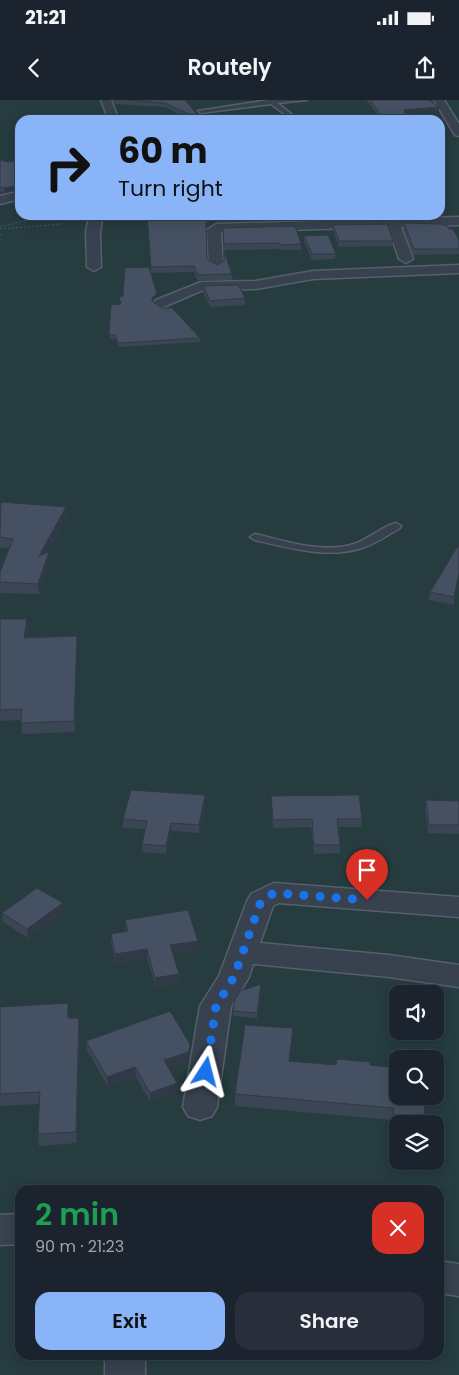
<!DOCTYPE html>
<html lang="en">
<head>
<meta charset="utf-8">
<style>
  :root { --surface:#1b232e; --page:#282f3a; --text:#f1f3f6; --muted:#a0a4aa; --line:#39404a; --accent:#8ab4f8 }
  body { margin:0; font-family:Poppins,sans-serif; background:var(--page); color:var(--text); height:100vh; display:flex; flex-direction:column; font-size:19px; white-space:nowrap }
  * { box-sizing:border-box; margin:0 }
  p { font-size:16px; color:var(--muted) }
  .icon { flex:none; width:28px; height:28px; fill:none; stroke:currentColor; stroke-width:2; stroke-linecap:round; stroke-linejoin:round }
  .map { position:relative; flex:1; overflow:hidden }
  .sheet { position:absolute; left:15px; top:1085px; width:429px; height:175px; display:flex; flex-direction:column; background:var(--surface); border-radius:15px; box-shadow:0 2px 12px #0003,0 0 0 1px var(--line) }
  .sheet>* { flex:none }
  .hud { position:absolute; left:15px; top:15px; width:430px; height:105px; border-radius:15px; box-shadow:0 2px 12px #0003,0 0 0 1px var(--line); background:#8ab4f8; color:#111; overflow:hidden }
  .buttons { position:absolute; left:389px; top:885px; display:grid; gap:10px }
  .buttons a { display:grid; place-items:center; width:55px; height:55px; border-radius:10px; background:var(--surface); box-shadow:0 2px 12px #0003,0 0 0 1px var(--line); font-size:25px }
  .pin { position:absolute; display:grid; place-items:center; width:42px; height:42px; color:#fff; margin:-51px -21px; border-radius:50% 50% 50% 0; rotate:-45deg; box-shadow:0 0 5px #0007 }
  .pin .icon { rotate:45deg }
  .me { position:absolute; width:55px; margin:-28px; rotate:9deg; stroke-linejoin:round; filter:drop-shadow(0 0 4px #0008) }
  .turn { display:flex; align-items:center; gap:18px; height:105px; padding:0 20px; font-size:22px }
  .turn .icon { width:65px; height:65px; stroke-width:2.5 }
  .turn b { display:block; font-size:35px; line-height:42px }
  .round { display:grid; place-items:center; flex:none; width:52px; height:52px; border-radius:15px; background:var(--page) }
  .summary { display:flex; align-items:center; justify-content:space-between; height:85px; padding:0 20px }
  h1 { font-size:30px; font-weight:600; line-height:38px; color:#1e9e55 }
  .primary-button { display:flex; gap:10px; margin-top:auto; padding:10px 20px }
  .primary-button a { flex:1; height:58px; border-radius:15px; background:var(--accent); color:#111; font-size:20px; font-weight:600; line-height:58px; text-align:center }
  .primary-button a+a { background:var(--page); color:var(--text) }
  .status { display:flex; justify-content:space-between; align-items:center; height:35px; padding:0 25px; background:var(--surface); direction:ltr }
  .status svg { height:14px; fill:currentColor }
  header { display:flex; justify-content:space-between; align-items:center; height:65px; padding:0 20px; background:var(--surface); font-size:22px; font-weight:600 }
  .map>svg:first-child { display:block }
  .green { fill:#263c3f; fill-rule:evenodd }
  .lines { fill:none; stroke-linecap:round; stroke-linejoin:round }
  .lane-casing { stroke:#565f6c; stroke-width:3 }
  .street-casing { stroke:#565f6c; stroke-width:3 }
  .path { stroke:#44595c; stroke-width:1; stroke-dasharray:2 2; stroke-linecap:butt }
  .lane { fill:#38414e; fill-rule:evenodd }
  .street { fill:#38414e; fill-rule:evenodd }
  .wall { fill:#3b4654 }
  .shaded-wall { fill:#303945 }
  .building { fill:#455162; stroke:#303945 }
  .route { stroke:#1a73e8; stroke-width:9; stroke-dasharray:0 16.2 }
</style>
</head>
<body>
<div class="status"><b>21:21</b><svg viewBox="0 0 49 12"><path d="M0 12V9h3v3zM5 12V6h3v6zM10 12V3h3v9zM15 12V0h3v12zM26 1h20v11H26zM47 4h2v5h-2z"/></svg></div>
<header><svg class="icon" aria-label="back" viewBox="0 0 24 24"><path d="M15 5l-7 7 7 7"/></svg>Routely<svg class="icon" aria-label="share" viewBox="0 0 24 24"><path d="M12 15V3M7 8l5-5 5 5M5 13v7h14v-7"/></svg></header>
<div class="map">
<svg width="459" height="1275" viewBox="0 0 459 1275">
  <rect width="100%" height="100%" fill="#242f3e"/>
  <path class="green" d="M 0,0 L 459,0 L 459,1275 L 0,1275 ZM 20,20 L 440,20 L 440,115 L 20,115 ZM 398,894 L 435,894 L 435,931 L 398,931 ZM 398,959 L 435,959 L 435,996 L 398,996 ZM 398,1024 L 435,1024 L 435,1061 L 398,1061 ZM 20,1090 L 439,1090 L 439,1255 L 20,1255 Z"/>
  <g class="lines">
    <g class="lane-casing">
      <path id="lane" d="M 307,0 L 277,3 L 299,20 L 293,20 L 271,4 L 201,13 L 198,11 L 269,0 Z
        M 396,423 L 401,426 L 400,428 C 388,435 375,444 362,448 C 327,459 289,448 255,440 L 250,437 L 255,434 C 285,441 323,454 354,444 C 369,439 381,427 396,423 Z"/>
    </g>
    <g class="street-casing">
      <path id="street" d="M 101,0 L 111,0 L 116,13 L 115,20 L 105,20 L 106,13 Z
        M 434,0 L 444,0 L 459,24 L 459,36 L 455,35 Z
        M 20,91 L 20,99 L 0,104 L 0,96 Z
        M 89,115 L 103,115 L 100,132 L 101,167 L 94,171 L 87,167 L 86,132 Z
        M 459,117 L 459,125 L 401,127 L 413,159 L 406,163 L 399,159 L 388,127 L 221,132 L 223,165 L 216,169 L 209,165 L 207,130 L 216,124 Z
        M 459,165 L 459,173 L 313,179 L 256,189 L 203,190 L 161,208 L 153,203 L 156,200 L 201,182 L 256,181 L 313,171 Z
        M 274,783 L 459,797 L 459,817 L 279,803 L 273,806 L 260,843 L 389,855 L 459,865 L 459,887 L 389,877 L 253,864 L 249,877 L 231,907 L 217,1007 L 212,1016 L 200,1020 L 188,1016 L 183,1007 L 200,906 L 219,876 L 247,801 L 251,794 Z
        M 20,1114 L 20,1144 L 0,1145 L 0,1115 Z
        M 439,1161 L 459,1164 L 459,1196 L 439,1193 Z
        M 105,1255 L 145,1255 L 145,1275 L 105,1275 Z"/>
    </g>
    <path class="path" d="M 0,127 L 48,115
      M 0,129 L 61,124 L 61,120 L 67,115
      M 0,134 L 3,136"/>
    <use href="#lane" class="lane"/>
    <use href="#street" class="street"/>
  </g>
  <path class="wall" d="M 113,0 L 185,0 L 202,20 L 190,20 L 165,7 L 115,4 Z
    M 366,0 L 429,0 L 439,7 L 439,11 L 405,14 L 407,20 L 382,20 Z
    M 0,60 L 8,62 L 20,61 L 20,90 L 4,93 L 0,91 Z
    M 147,115 L 291,115 L 291,120 L 216,122 L 206,128 L 207,159 L 232,174 L 232,180 L 198,181 L 194,172 L 151,173 L 157,197 L 152,201 L 200,238 L 200,242 L 119,247 L 116,239 L 110,239 L 109,235 L 120,204 L 119,197 L 123,196 L 151,173 Z
    M 327,115 L 410,115 L 410,117 L 329,119 Z
    M 404,123 L 449,129 L 459,140 L 459,154 L 413,155 L 404,129 Z
    M 333,125 L 393,141 L 393,146 L 339,147 L 333,131 Z
    M 223,128 L 301,144 L 301,150 L 280,150 L 280,149 L 224,150 Z
    M 304,136 L 336,154 L 335,159 L 312,160 L 304,141 Z
    M 203,186 L 245,198 L 245,205 L 210,207 L 203,192 Z
    M 0,403 L 66,407 L 67,417 L 48,452 L 50,462 L 39,494 L 0,493 L 0,472 L 9,448 L 0,448 Z
    M 459,477 L 454,505 L 429,500 L 430,492 Z
    M 0,519 L 28,530 L 26,537 L 77,536 L 77,547 L 75,632 L 22,634 L 21,620 L 0,621 Z
    M 271,696 L 362,719 L 361,727 L 338,727 L 340,745 L 340,753 L 314,754 L 311,727 L 273,728 Z
    M 426,700 L 459,701 L 459,734 L 428,733 L 425,708 Z
    M 205,704 L 199,733 L 172,731 L 166,754 L 142,752 L 142,744 L 145,729 L 123,728 L 123,719 Z
    M 2,813 L 63,813 L 28,838 L 3,822 Z
    M 125,820 L 198,841 L 199,850 L 173,854 L 179,874 L 179,884 L 156,888 L 147,858 L 116,864 L 111,843 L 111,834 L 126,831 Z
    M 261,888 L 257,918 L 233,916 L 233,911 Z
    M 0,907 L 69,915 L 69,918 L 80,929 L 77,1043 L 39,1046 L 38,1034 L 39,1004 L 0,1006 Z
    M 293,928 L 290,961 L 336,965 L 370,965 L 424,1018 L 423,1024 L 398,1024 L 398,1029 L 392,1028 L 393,1020 L 235,1006 L 235,994 Z
    M 86,941 L 190,953 L 189,961 L 168,968 L 177,992 L 150,1002 L 136,977 L 108,987 L 87,950 Z"/>
  <path class="shaded-wall" d="M 439,7 L 439,11 L 404,14 L 404,10 Z
    M 20,85 L 20,90 L 4,93 L 4,88 Z
    M 216,117 L 216,122 L 206,128 L 206,123 Z
    M 157,194 L 157,197 L 152,202 L 152,198 Z
    M 66,407 L 67,417 L 40,467 L 39,456 Z
    M 49,452 L 50,462 L 39,494 L 38,484 Z
    M 459,473 L 459,477 L 454,505 L 454,497 Z
    M 27,519 L 28,530 L 25,548 L 24,538 Z
    M 77,536 L 77,547 L 75,632 L 74,621 Z
    M 205,695 L 205,704 L 199,733 L 199,725 Z
    M 171,723 L 172,731 L 166,754 L 166,746 Z
    M 63,803 L 63,813 L 28,838 L 27,829 Z
    M 198,841 L 199,850 L 170,855 L 170,845 Z
    M 147,849 L 147,858 L 116,864 L 115,854 Z
    M 179,874 L 179,884 L 156,888 L 155,878 Z
    M 68,903 L 69,915 L 69,930 L 68,918 Z
    M 79,918 L 80,929 L 77,1043 L 76,1032 Z
    M 293,928 L 292,941 L 289,974 L 289,961 Z
    M 190,944 L 190,953 L 189,961 L 164,970 L 164,960 Z
    M 135,967 L 136,977 L 108,987 L 107,977 Z
    M 177,983 L 177,992 L 150,1002 L 150,993 Z"/>
  <path class="building" d="M 126,0 L 185,0 L 202,20 L 165,3 Z
    M 370,0 L 429,0 L 439,7 L 404,10 L 407,20 L 385,20 Z
    M 0,60 L 8,62 L 20,61 L 20,85 L 4,88 L 0,87 Z
    M 147,115 L 274,115 L 216,117 L 206,123 L 207,159 L 217,165 L 224,161 L 224,151 L 232,174 L 198,175 L 194,166 L 151,167 Z
    M 404,123 L 441,124 L 447,126 L 449,129 L 453,129 L 459,140 L 459,149 L 414,149 Z
    M 387,124 L 393,141 L 339,141 L 333,125 Z
    M 295,126 L 301,144 L 280,145 L 280,143 L 224,144 L 223,128 Z
    M 328,135 L 336,154 L 312,154 L 304,136 Z
    M 149,167 L 157,194 L 152,198 L 152,201 L 162,208 L 172,208 L 200,238 L 118,243 L 115,235 L 109,235 L 111,205 L 121,204 L 119,197 L 123,196 L 125,168 Z
    M 238,185 L 245,198 L 210,201 L 203,186 Z
    M 1,402 L 66,407 L 39,456 L 49,452 L 38,484 L 0,482 L 0,472 L 13,439 L 0,437 Z
    M 459,444 L 459,473 L 454,497 L 430,492 Z
    M 0,519 L 27,519 L 24,538 L 77,536 L 74,621 L 21,623 L 22,609 L 0,610 Z
    M 131,690 L 205,695 L 199,725 L 171,723 L 166,746 L 142,744 L 147,721 L 123,719 Z
    M 359,695 L 362,719 L 337,719 L 340,745 L 314,745 L 312,719 L 273,720 L 271,696 Z
    M 426,700 L 459,701 L 459,725 L 429,725 Z
    M 37,788 L 63,803 L 27,829 L 2,813 Z
    M 188,810 L 198,841 L 170,845 L 179,874 L 155,878 L 147,849 L 115,854 L 111,834 L 128,831 L 125,820 Z
    M 261,884 L 257,913 L 233,911 L 235,900 L 240,891 Z
    M 68,903 L 68,918 L 79,918 L 76,1032 L 38,1034 L 40,992 L 0,994 L 0,907 Z
    M 170,911 L 190,944 L 189,952 L 164,960 L 177,983 L 150,993 L 135,967 L 107,977 L 86,941 Z
    M 245,925 L 293,928 L 289,961 L 336,965 L 337,959 L 370,962 L 370,965 L 398,968 L 398,996 L 425,996 L 424,1018 L 393,1015 L 394,1008 L 235,994 Z"/>
  <g class="lines">
    <path class="route" d="M 206,972 L 216,906 L 234,877 L 261,801 L 274,793 L 367,800"/>
  </g>
</svg>
<div class="buttons">
<a><svg class="icon" aria-label="sound" viewBox="0 0 24 24"><path d="M4 9h4l5-4v14l-5-4H4zM17 9q2 3 0 6"/></svg></a>
<a><svg class="icon" aria-label="search" viewBox="0 0 24 24"><circle cx="10" cy="10" r="6"/><path d="M15 15l6 6"/></svg></a>
<a><svg class="icon" aria-label="layers" viewBox="0 0 24 24"><path d="M12 4l9 5-9 5-9-5zM3 14l9 5 9-5"/></svg></a>
</div>
<div class="pin" style="left:367px;top:800px;background:#d93025"><svg class="icon" aria-label="arrive" viewBox="0 0 24 24"><path d="M6 21V4h12l-3 4 3 4H6"/></svg></div>
<svg class="me" style="left:206px;top:972px" viewBox="-20 -20 40 40"><path d="M0-17L14 15 0 8-14 15z" fill="#1a73e8" stroke="#fff" stroke-width="4"/></svg>
<div class="hud">
<div class="turn"><svg class="icon" aria-label="right" viewBox="0 0 24 24"><path d="M7 20v-9h11M14 6l5 5-5 5"/></svg><div><b>60 m</b>Turn right</div></div>
</div>
<section class="sheet">
<div class="summary"><div><h1>2 min</h1><p>90 m · 21:23</p></div><a class="round" style="background:#d93025;color:#fff"><svg class="icon" aria-label="close" viewBox="0 0 24 24"><path d="M6 6l12 12M18 6L6 18"/></svg></a></div>
<div class="primary-button"><a>Exit</a><a>Share</a></div>
</section>
</div>
</body>
</html>
